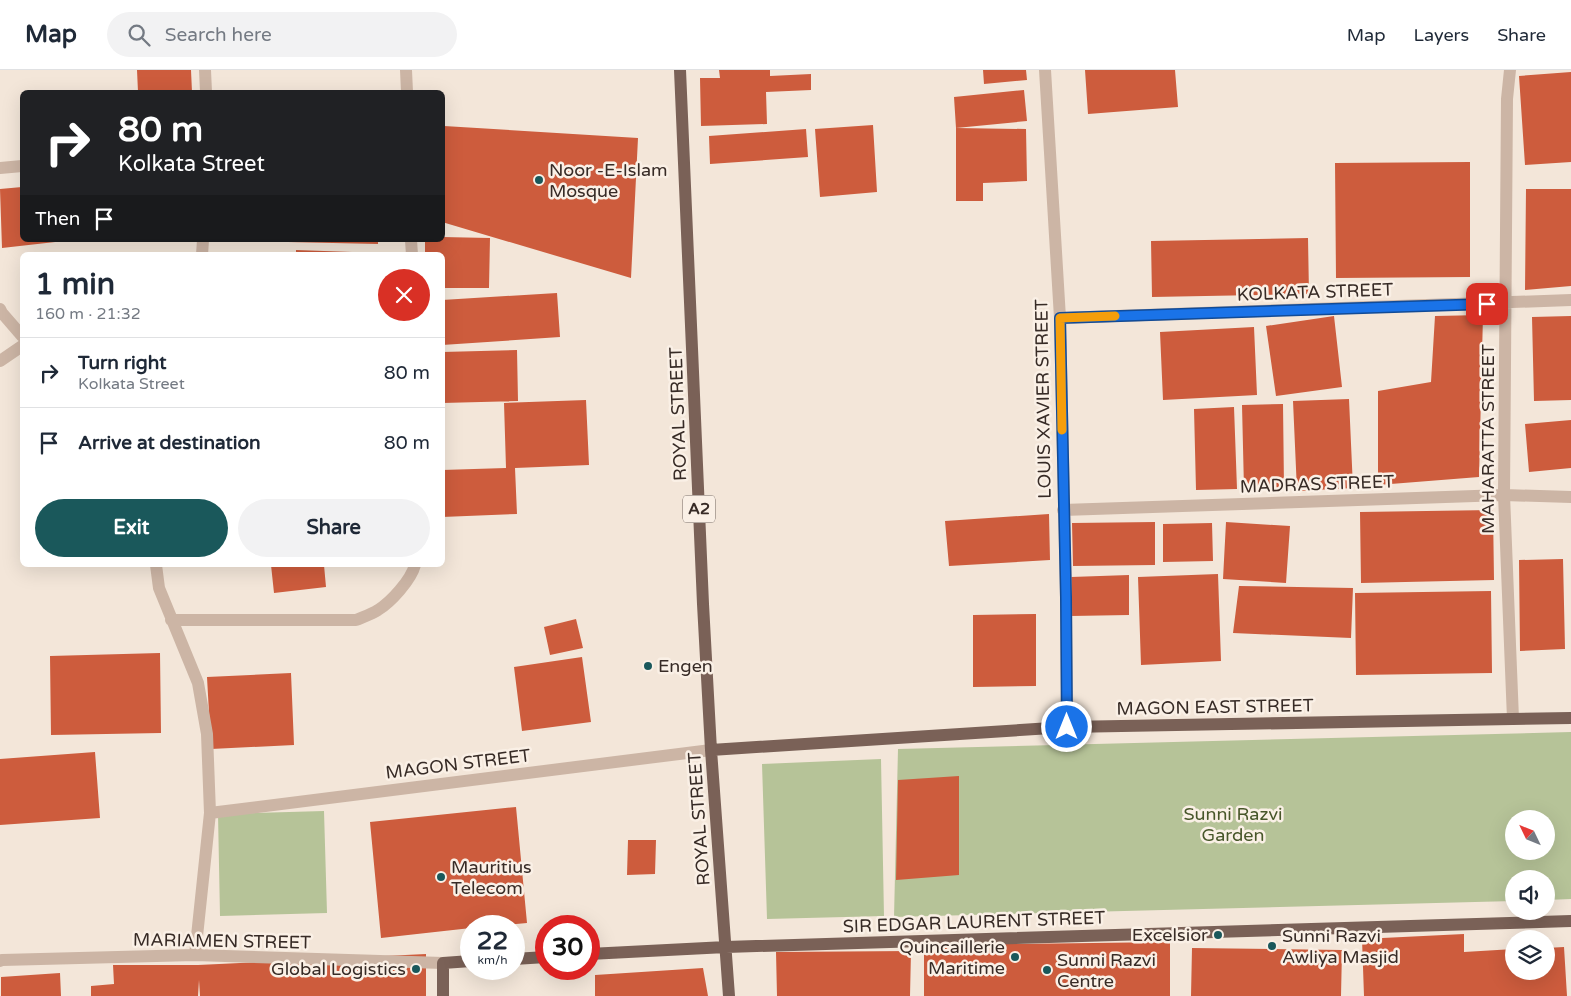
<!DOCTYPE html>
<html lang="en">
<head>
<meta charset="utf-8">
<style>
  :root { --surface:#fff; --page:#f2f2f3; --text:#1f2937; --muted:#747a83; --line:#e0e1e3; --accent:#1a585b }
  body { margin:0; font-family:"Varela Round",sans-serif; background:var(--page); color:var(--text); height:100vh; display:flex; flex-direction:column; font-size:19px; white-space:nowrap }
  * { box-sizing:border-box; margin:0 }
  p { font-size:16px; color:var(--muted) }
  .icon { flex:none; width:28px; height:28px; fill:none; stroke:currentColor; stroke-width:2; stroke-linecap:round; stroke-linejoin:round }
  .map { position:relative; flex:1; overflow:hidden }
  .details { position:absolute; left:20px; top:182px; width:425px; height:315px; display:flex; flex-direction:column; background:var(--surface); border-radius:8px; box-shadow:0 5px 20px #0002 }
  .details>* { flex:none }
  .banner { position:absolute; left:20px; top:20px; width:425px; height:152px; border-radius:8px; box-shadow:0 5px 20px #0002; background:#202124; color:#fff; overflow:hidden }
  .needle { width:32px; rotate:313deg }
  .controls { position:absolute; left:1505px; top:740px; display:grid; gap:10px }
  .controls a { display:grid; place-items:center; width:50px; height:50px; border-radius:50%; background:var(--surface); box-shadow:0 5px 20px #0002; font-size:25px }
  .speed { position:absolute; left:460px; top:845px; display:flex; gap:10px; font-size:25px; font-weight:700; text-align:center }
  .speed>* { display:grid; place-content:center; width:65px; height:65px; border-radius:50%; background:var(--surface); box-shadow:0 5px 20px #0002; line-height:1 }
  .speed small { font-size:12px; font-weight:400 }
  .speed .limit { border:8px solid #d22; background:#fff; color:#111 }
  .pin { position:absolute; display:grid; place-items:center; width:42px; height:42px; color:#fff; margin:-21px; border-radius:10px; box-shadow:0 2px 8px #0006 }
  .me { position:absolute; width:55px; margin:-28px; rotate:0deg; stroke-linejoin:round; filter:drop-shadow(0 0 4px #0008) }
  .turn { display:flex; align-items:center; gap:18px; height:105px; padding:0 15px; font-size:22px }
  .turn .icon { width:65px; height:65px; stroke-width:2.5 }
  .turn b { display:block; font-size:35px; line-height:42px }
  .then { display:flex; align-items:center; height:48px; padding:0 15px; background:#0003; gap:10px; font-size:19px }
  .round { display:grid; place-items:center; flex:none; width:52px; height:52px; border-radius:26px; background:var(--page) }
  .summary { display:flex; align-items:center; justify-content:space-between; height:85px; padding:0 15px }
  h1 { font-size:30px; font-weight:800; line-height:38px }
  .button { display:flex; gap:10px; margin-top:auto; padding:10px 15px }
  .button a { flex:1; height:58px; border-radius:30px; background:var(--accent); color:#fff; font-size:20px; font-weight:800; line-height:58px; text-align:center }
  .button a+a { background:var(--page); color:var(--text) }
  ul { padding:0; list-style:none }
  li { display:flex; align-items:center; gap:15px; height:70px; padding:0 15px; border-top:1px solid var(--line) }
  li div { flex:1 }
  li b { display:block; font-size:19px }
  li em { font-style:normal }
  header { display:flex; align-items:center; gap:30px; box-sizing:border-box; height:70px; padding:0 25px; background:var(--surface); border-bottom:1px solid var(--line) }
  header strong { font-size:24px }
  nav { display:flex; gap:28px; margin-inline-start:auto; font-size:18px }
  .search { width:350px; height:45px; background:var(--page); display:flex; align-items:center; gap:12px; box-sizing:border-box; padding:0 18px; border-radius:28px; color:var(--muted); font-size:19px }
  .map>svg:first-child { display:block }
  .green { fill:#b6c398; fill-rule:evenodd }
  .building { fill:#cd5c3d }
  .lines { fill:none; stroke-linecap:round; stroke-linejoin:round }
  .minor { stroke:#ccb5a5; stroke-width:12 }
  .major { stroke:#7a6157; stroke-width:12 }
  .route-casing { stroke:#114b97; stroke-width:12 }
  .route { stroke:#1a73e8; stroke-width:9 }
  .slow { stroke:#f59e0b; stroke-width:9 }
  .poi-dot { fill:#1a585b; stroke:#faf0e6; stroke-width:2 }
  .labels { text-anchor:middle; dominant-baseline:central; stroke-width:5; stroke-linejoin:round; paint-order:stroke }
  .shield { fill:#faf0e6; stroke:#726660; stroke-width:1 }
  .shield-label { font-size:16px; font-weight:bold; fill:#372b26 }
  .poi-label { font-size:18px; fill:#372b26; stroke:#faf0e6; text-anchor:start }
  .street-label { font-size:18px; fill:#372b26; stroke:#faf0e6 }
  .park-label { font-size:18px; fill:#475629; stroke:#faf0e6 }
</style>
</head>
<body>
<header>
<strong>Map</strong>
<div class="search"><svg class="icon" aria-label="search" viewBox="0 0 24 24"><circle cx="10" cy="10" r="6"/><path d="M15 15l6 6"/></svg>Search here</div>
<nav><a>Map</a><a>Layers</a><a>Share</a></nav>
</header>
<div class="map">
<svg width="1571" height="926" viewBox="0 0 1571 926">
  <rect width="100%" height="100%" fill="#f3e6d9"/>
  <path class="green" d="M 1571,662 L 1571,829 L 1546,830 L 1546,809 L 1514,809 L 1514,831 L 894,847 L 898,679 ZM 1514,749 L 1546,749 L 1546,781 L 1514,781 Z
    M 881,689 L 884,846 L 767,849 L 762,694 Z
    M 324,741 L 327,843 L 220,846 L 218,744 Z"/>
  <path class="building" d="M 137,0 L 191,0 L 192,22 L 138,22 Z
    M 719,0 L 770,0 L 770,6 L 811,4 L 811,20 L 766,22 L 767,54 L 701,56 L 700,8 L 720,8 Z
    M 983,0 L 1026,0 L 1027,10 L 984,14 Z
    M 1085,0 L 1175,0 L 1178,37 L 1088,44 Z
    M 1571,2 L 1571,92 L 1525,95 L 1519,6 Z
    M 1024,20 L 1027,51 L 956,58 L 954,27 Z
    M 873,55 L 877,122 L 820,127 L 815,59 Z
    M 444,56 L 638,68 L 631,208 L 442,152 L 442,61 Z
    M 956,58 L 1026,59 L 1027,111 L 983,113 L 983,131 L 956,131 Z
    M 806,59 L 808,87 L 710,94 L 709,66 Z
    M 1470,92 L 1470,207 L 1336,208 L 1335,93 Z
    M 22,117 L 22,170 L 64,170 L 64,171 L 2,178 L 0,119 Z
    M 1526,119 L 1571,119 L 1571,216 L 1525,220 Z
    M 442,167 L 490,168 L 489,218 L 442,218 L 442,185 L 425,185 L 425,170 L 442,170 Z
    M 1308,168 L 1309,224 L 1152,227 L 1151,171 Z
    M 288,170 L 378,170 L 378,174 L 288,172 Z
    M 296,180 L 380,183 L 380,185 L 296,185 Z
    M 257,182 L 257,185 L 226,185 L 226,184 Z
    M 557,223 L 560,267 L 442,275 L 442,230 Z
    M 1483,245 L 1479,407 L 1378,415 L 1378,321 L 1431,312 L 1435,246 Z
    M 1334,246 L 1342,317 L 1276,326 L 1266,256 Z
    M 1571,246 L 1571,330 L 1534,331 L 1532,247 Z
    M 1254,257 L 1257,325 L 1163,330 L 1160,262 Z
    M 517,280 L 518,331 L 442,333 L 442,282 Z
    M 1349,329 L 1353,418 L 1297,421 L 1293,331 Z
    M 586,330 L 589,395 L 515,398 L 517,444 L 442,447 L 442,400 L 506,398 L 504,333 Z
    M 1283,334 L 1284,418 L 1244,419 L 1242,335 Z
    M 1234,337 L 1237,419 L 1196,420 L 1194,339 Z
    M 1571,350 L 1571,398 L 1529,402 L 1525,354 Z
    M 1493,440 L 1494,510 L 1361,513 L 1360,442 Z
    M 1049,444 L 1050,490 L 949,496 L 945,451 Z
    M 1155,452 L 1155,495 L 1073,496 L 1072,453 Z
    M 1226,452 L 1290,456 L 1286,513 L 1223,509 Z
    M 1212,453 L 1213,491 L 1163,492 L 1163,454 Z
    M 1563,489 L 1565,579 L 1520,581 L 1519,490 Z
    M 271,495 L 324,495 L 326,517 L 274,523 Z
    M 1218,504 L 1221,591 L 1141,595 L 1138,507 Z
    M 1129,505 L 1129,545 L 1071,546 L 1071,507 Z
    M 1239,516 L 1353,518 L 1351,568 L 1233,563 Z
    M 1491,521 L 1492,603 L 1356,605 L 1355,523 Z
    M 1036,544 L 1036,616 L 973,617 L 973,545 Z
    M 576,549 L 583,578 L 550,585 L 544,557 Z
    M 160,583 L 161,663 L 51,665 L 50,586 Z
    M 582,587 L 591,652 L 522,661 L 514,597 Z
    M 291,603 L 294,675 L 211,679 L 207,607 Z
    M 95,682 L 100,748 L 0,755 L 0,689 Z
    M 959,706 L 959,805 L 896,810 L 898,710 Z
    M 516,737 L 527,853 L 493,856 L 471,856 L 471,858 L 381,868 L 370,752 Z
    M 628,770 L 656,770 L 655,804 L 627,805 Z
    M 1464,864 L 1464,882 L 1514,879 L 1514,901 L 1546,901 L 1546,878 L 1564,877 L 1567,926 L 1364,926 L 1362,869 Z
    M 1170,872 L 1170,926 L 924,926 L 924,875 Z
    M 1192,878 L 1342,880 L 1341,926 L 1191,926 Z
    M 911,881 L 910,926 L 777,926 L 776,882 Z
    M 426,884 L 426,926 L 200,926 L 199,910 L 198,926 L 91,926 L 91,916 L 114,914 L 113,895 L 198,895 Z
    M 703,898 L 708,926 L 595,926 L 595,905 Z
    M 60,903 L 61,926 L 1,926 L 1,907 Z"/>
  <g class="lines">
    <path class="minor" d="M 205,0 L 206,22
      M 406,0 L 407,22
      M 1045,0 L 1060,248 L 1066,527 L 1067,657
      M 1510,0 L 1507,29 L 1504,425 L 1513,649
      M 0,98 L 22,96
      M 411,170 L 412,185
      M 202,185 L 203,170
      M 0,239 L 2,243 L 22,266
      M 1060,248 L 1571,230
      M 0,291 L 22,276
      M 1063,440 L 1504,425 L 1571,427
      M 156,495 L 159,518 L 198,613 L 207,664 L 210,743 L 195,885
      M 171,550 L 356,550 C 363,547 372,544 378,540 C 391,532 411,510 415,495
      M 210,743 L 711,680
      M 0,891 L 2,890 L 195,885 L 443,893"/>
    <path class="major" d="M 680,0 L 703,534 L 711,680 L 729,926
      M 711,680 L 1067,657 L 1571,648
      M 589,884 L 726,877 L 1571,851
      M 514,889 L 546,887
      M 443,926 L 443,893 L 471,891"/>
  </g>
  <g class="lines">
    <g class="route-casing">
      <path id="route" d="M 1067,657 L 1066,527 L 1060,248 L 1487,234"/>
    </g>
    <use href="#route" class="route"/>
    <path class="slow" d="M 1062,360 L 1060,248 L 1115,246"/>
  </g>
  <g class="poi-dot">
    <circle cx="539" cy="110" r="5"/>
    <circle cx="648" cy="596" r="5"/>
    <circle cx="441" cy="807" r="5"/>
    <circle cx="1218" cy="865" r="5"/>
    <circle cx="1272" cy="876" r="5"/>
    <circle cx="1015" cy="887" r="5"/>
    <circle cx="416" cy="899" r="5"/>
    <circle cx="1047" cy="900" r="5"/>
  </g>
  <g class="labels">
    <rect class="shield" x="683" y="425.5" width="32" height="27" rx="4"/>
    <g class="shield-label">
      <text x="699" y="439">A2</text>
    </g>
    <g class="poi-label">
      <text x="549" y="100">Noor -E-Islam<tspan x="549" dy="21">Mosque</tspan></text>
      <text x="658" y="596">Engen</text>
      <text x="451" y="797">Mauritius<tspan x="451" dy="21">Telecom</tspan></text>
      <text x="1208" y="865" text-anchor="end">Excelsior</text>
      <text x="1282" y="866">Sunni Razvi<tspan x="1282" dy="21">Awliya Masjid</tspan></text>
      <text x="1005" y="877" text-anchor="end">Quincaillerie<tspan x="1005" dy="21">Maritime</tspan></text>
      <text x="1057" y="890">Sunni Razvi<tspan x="1057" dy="21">Centre</tspan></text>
      <text x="406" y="899" text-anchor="end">Global Logistics</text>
    </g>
    <g class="street-label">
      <text transform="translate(1315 222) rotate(-2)">KOLKATA STREET</text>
      <text transform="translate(1043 329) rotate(-91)">LOUIS XAVIER STREET</text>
      <text transform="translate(678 344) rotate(-92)">ROYAL STREET</text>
      <text transform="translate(1488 369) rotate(-90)">MAHARATTA STREET</text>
      <text transform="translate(1317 414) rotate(-2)">MADRAS STREET</text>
      <text transform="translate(1215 637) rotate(-1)">MAGON EAST STREET</text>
      <text transform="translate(458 694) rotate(-7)">MAGON STREET</text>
      <text transform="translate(699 749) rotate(-94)">ROYAL STREET</text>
      <text transform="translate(974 852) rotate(-2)">SIR EDGAR LAURENT STREET</text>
      <text transform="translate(222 871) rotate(1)">MARIAMEN STREET</text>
    </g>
    <g class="park-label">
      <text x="1233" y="744">Sunni Razvi<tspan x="1233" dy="21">Garden</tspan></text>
    </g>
  </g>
</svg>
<div class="controls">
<a><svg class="needle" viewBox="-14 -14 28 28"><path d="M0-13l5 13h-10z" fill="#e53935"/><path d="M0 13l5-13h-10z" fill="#747a83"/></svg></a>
<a><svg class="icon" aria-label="sound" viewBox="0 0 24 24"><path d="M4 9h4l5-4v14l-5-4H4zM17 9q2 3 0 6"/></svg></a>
<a><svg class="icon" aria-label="layers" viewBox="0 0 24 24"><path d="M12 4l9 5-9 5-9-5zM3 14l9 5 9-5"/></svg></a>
</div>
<div class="speed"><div>22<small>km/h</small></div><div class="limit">30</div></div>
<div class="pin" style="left:1487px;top:234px;background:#d93025"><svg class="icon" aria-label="arrive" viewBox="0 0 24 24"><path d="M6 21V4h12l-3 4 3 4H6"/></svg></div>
<svg class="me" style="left:1067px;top:657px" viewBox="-20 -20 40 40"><circle r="17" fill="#1a73e8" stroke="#fff" stroke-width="3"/><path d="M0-11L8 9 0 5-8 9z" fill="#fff"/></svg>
<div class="banner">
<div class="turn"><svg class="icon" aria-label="right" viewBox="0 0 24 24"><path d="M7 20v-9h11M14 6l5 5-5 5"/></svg><div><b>80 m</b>Kolkata Street</div></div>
<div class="then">Then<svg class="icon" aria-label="arrive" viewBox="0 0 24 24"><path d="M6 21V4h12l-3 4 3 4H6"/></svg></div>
</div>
<section class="details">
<div class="summary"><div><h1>1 min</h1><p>160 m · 21:32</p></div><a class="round" style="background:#d93025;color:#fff"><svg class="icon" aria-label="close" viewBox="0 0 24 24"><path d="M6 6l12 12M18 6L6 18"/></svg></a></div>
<ul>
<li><svg class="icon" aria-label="right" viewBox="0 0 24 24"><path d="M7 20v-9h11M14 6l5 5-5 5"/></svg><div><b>Turn right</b><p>Kolkata Street</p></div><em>80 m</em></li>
<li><svg class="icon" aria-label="arrive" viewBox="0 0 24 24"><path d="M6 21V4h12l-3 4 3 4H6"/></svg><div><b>Arrive at destination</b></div><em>80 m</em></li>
</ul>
<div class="button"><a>Exit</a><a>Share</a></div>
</section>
</div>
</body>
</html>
